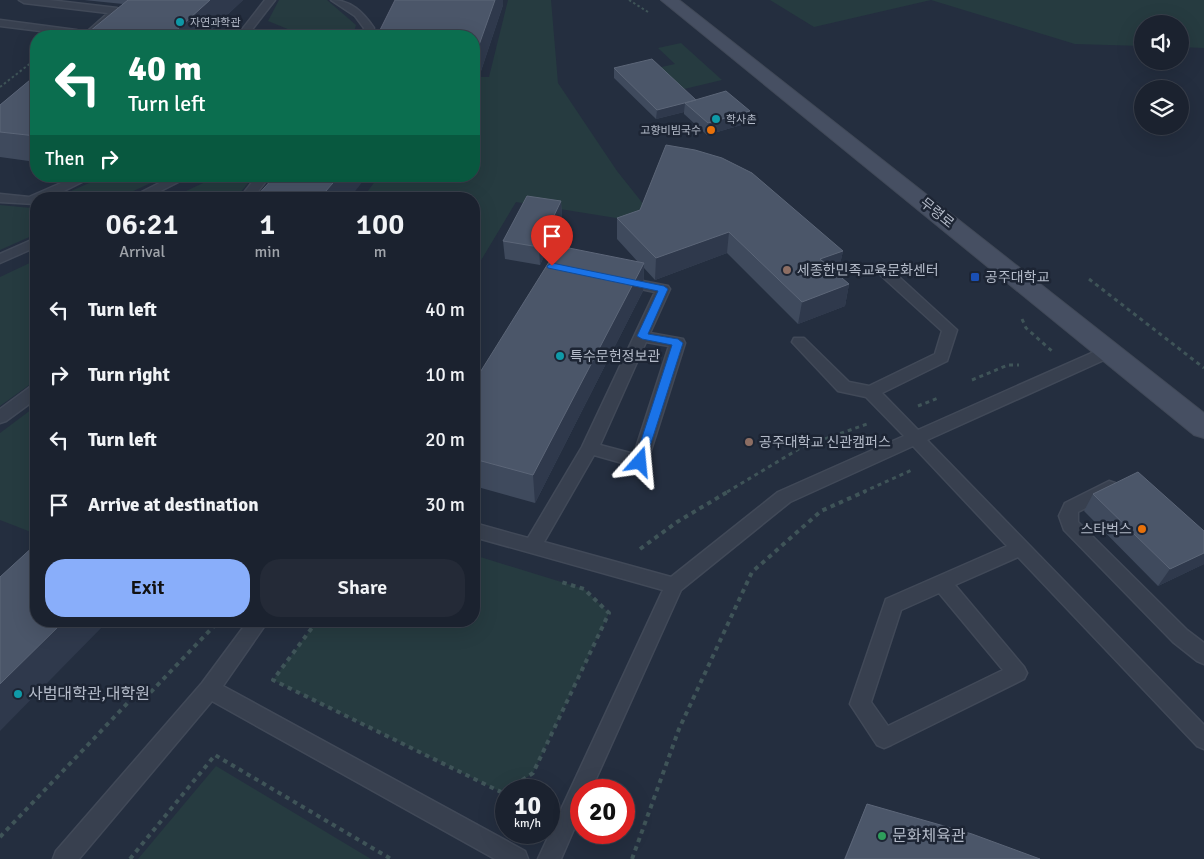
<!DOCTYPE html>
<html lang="en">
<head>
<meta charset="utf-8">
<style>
  :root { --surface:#1b222f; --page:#242a37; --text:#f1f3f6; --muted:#a0a4aa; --line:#393f4b; --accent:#89aefa }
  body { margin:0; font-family:Signika,"Noto Sans KR",sans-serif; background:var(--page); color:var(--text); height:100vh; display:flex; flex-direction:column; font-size:19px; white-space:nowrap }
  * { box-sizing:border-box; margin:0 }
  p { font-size:16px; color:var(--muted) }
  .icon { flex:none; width:28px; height:28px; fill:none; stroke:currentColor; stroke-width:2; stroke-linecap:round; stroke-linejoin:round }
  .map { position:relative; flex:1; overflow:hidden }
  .side { position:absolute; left:30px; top:192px; width:450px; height:435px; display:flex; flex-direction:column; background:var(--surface); border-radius:20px; box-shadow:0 5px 20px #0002,0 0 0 1px var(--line) }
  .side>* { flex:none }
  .hud { position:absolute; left:30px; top:30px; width:450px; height:152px; border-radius:20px; box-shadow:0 5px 20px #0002,0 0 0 1px var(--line); background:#0b6e4f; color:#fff; overflow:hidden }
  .fabs { position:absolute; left:1134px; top:15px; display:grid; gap:10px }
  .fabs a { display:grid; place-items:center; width:55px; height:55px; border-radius:50%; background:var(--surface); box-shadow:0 5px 20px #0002,0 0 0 1px var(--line); font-size:25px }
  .speed { position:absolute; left:495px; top:779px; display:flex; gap:10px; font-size:25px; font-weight:700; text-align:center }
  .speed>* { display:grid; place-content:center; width:65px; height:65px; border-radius:50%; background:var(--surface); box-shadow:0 5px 20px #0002,0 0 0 1px var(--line); line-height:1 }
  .speed small { font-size:12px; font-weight:400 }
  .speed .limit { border:8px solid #d22; background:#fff; color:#111 }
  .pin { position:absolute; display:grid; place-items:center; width:42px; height:42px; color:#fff; margin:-51px -21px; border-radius:50% 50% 50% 0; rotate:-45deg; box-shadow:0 0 5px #0007 }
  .pin .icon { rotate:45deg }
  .me { position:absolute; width:55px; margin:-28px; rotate:18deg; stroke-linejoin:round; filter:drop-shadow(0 0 4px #0008) }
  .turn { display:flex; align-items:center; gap:18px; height:105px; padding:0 15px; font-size:22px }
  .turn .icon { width:65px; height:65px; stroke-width:2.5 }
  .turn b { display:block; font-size:35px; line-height:42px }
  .then { display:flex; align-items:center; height:48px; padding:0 15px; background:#0003; gap:10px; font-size:19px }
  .eta { display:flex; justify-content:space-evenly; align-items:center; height:85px; text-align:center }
  .eta b { font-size:30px; font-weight:600; line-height:35px }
  .primary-button { display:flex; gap:10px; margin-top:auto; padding:10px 15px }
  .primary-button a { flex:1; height:58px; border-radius:20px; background:var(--accent); color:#111; font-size:20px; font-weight:600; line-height:58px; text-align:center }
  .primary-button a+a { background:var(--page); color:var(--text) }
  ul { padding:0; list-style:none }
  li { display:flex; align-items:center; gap:15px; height:65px; padding:0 15px }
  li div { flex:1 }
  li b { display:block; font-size:19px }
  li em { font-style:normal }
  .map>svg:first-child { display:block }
  .green { fill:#263b40 }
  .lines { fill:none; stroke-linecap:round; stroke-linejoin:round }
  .lane-casing { stroke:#414958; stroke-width:3 }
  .secondary-casing { stroke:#414958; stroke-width:2 }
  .path-far2 { stroke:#3f5458; stroke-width:2; stroke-dasharray:2.5 2.5; stroke-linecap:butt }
  .path-far1 { stroke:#3f5458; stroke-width:3; stroke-dasharray:4 4; stroke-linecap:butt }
  .path { stroke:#3f5458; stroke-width:4; stroke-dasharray:4.5 4.5; stroke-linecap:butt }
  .lane { fill:#38404f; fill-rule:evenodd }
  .secondary { fill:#464f62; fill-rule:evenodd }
  .wall { fill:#3f4a5d }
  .shaded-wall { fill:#2f394c }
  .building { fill:#4b5669; stroke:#5c6678 }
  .route { fill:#1a73e8; stroke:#114b97 }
  .culture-dot { fill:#0f9aa8; stroke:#1d2534; stroke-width:2 }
  .food-dot { fill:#e8710a; stroke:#1d2534; stroke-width:2 }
  .education-dot { fill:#8d6e63; stroke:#1d2534; stroke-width:2 }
  .transit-dot { fill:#1a4fb4; stroke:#1d2534; stroke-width:2 }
  .leisure-dot { fill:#2e9e5b; stroke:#1d2534; stroke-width:2 }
  .labels { text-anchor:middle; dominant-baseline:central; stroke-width:5; stroke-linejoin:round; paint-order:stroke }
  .far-poi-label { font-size:11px; fill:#b4bbc9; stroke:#1d2534; text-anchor:start }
  .street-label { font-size:14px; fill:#b4bbc9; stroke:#1d2534 }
  .poi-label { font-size:14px; fill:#b4bbc9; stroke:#1d2534; text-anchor:start }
  .near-poi-label { font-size:16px; fill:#b4bbc9; stroke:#1d2534; text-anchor:start }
</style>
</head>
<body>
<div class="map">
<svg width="1204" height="859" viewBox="0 0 1204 859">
  <rect width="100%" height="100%" fill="#242e3f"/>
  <path class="green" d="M 279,0 L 327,0 L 356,25 L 353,36 L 284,36 L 290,30 L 268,21 Z
    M 508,0 L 551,0 L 558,83 L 617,171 L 660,225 L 516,202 L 474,272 L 474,199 L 362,199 L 379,176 L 474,176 L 474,77 L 489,77 Z
    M 770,0 L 1204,0 L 1204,48 L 1180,47 L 1180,24 L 1142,24 L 1142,46 L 1075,44 L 931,0 L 814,27 Z
    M 681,43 L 722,80 L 680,90 L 657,68 L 675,64 L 658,48 Z
    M 105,176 L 166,176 L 116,199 L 53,199 Z
    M 218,176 L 254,176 L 235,199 L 169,199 Z
    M 0,205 L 31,208 L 36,206 L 36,234 L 0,250 Z
    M 36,260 L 36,380 L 0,406 L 0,277 Z
    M 36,406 L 36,534 L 0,520 L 0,433 Z
    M 474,555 L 584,589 L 609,613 L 533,773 L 503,793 L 273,680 L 317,621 L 474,621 Z
    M 216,766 L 371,859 L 138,859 Z"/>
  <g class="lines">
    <g class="lane-casing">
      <path id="lane" d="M 19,0 L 49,0 L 117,8 L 122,11 L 93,36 L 82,36 L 108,13 L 24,3 Z
        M 265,0 L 275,0 L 247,36 L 237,36 Z
        M 331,0 C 351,0 363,12 374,28 L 372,36 L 362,36 L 364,28 L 355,16 Z
        M 0,20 L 76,30 L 80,31 L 81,36 L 0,26 Z
        M 77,176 L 94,176 L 48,199 L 36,199 L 35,204 L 0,202 L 0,194 L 29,197 Z
        M 173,176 L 190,176 L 145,199 L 128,199 Z
        M 257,176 L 270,176 L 252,199 L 239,199 Z
        M 36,238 L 36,247 L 0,263 L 0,254 Z
        M 881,264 L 886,265 L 957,330 L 947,361 L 882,393 L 918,430 L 1105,347 L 1110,346 L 1115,347 L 1118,351 L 1115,355 L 927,440 L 1204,725 L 1204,749 L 1197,746 L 1018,557 L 955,585 L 1024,667 L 1027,673 L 1024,679 L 891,745 L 884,748 L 877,745 L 850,704 L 886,599 L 1007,546 L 913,446 L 790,502 L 681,590 L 591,790 L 581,790 L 581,813 L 561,859 L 538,859 L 663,590 L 474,537 L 474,523 L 528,538 L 582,447 L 655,292 L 617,284 L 615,281 L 617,278 L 622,277 L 668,286 L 670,289 L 650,333 L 683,339 L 685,343 L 646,466 L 640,468 L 594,455 L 544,542 L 671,577 L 778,492 L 904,436 L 866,397 L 838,391 L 792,342 L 794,338 L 804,338 L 849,382 L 869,386 L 935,354 L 942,331 L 876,271 L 874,268 L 876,265 ZM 646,342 L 669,346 L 634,454 L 600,445 ZM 939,593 L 1003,670 L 888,726 L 871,702 L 901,610 Z
        M 36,386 L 36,399 L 6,421 L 0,423 L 0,409 L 30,387 Z
        M 1109,481 L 1115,483 L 1118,488 L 1115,493 L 1078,512 L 1078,522 L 1187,630 L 1204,643 L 1204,664 L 1197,661 L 1173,642 L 1064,530 L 1059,516 L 1065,503 Z
        M 248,621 L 268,621 L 223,686 L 525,851 L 528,859 L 495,859 L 212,701 L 79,859 L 53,859 L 56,851 L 202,683 Z"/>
    </g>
    <g class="secondary-casing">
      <path id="secondary" d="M 661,0 L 679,0 L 1204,413 L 1204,438 L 1194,435 Z"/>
    </g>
    <path class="path-far2" d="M 629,0 L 648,12
      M 0,87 L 36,59"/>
    <path class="path-far1" d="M 1089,279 L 1204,368
      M 1022,319 L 1026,328 L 1053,352
      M 972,380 L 1008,365 L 1019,365
      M 918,406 L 938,398
      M 727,492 L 802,447 L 867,424
      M 863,492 L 912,470"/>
    <path class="path" d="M 640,549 L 677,522 L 729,491
      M 317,621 L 273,680 L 503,793 L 506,791
      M 507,790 L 533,773 L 609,613 L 584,589 L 558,581
      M 0,837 L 142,688 L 150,693 L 214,626 L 207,621
      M 130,859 L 215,755 L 391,859
      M 632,859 L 679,729 L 752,572 L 821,511 L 866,491"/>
    <use href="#lane" class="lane"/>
    <use href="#secondary" class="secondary"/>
  </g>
  <path class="wall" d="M 84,0 L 243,0 L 205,36 L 84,36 L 123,4 Z
    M 503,5 L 481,71 L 474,71 L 474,36 L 381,36 L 380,30 Z
    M 614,68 L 696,100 L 748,123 L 707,135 L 684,114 L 684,112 L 656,119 L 614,78 Z
    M 36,75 L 36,162 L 0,157 L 0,105 Z
    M 561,201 L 562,218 L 540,265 L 505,259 L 503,241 Z
    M 640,210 L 843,251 L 838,273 L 836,273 L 849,284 L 845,306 L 798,324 L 727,253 L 655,280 L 644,268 L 643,291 L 535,503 L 474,486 L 474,382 L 638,262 L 617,239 L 617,218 Z
    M 1093,494 L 1204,531 L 1204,564 L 1158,586 L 1084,511 Z
    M 867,804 L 1040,859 L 844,859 Z"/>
  <path class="shaded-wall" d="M 210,0 L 243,0 L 205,36 L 170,36 Z
    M 495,0 L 503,0 L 503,5 L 481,71 L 479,45 Z
    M 685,103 L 684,112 L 656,119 L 657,110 Z
    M 750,111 L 748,123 L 707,135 L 708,123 Z
    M 339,176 L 367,176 L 349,199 L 319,199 Z
    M 561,201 L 562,218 L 540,265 L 539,247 Z
    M 729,232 L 727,253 L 655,280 L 656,258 Z
    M 843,251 L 838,273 L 816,281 L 820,259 Z
    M 644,263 L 643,291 L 535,503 L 533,475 Z
    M 849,284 L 845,306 L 798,324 L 802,302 Z
    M 1204,553 L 1204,564 L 1158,586 L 1170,569 Z
    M 64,621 L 108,621 L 0,731 L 0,684 Z"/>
  <path class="building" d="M 128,0 L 210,0 L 170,36 L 84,36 Z
    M 395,0 L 495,0 L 479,45 L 474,45 L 474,36 L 405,36 L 410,31 L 380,30 Z
    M 652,59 L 696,100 L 657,110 L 614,68 Z
    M 36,75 L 36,136 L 0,132 L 0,105 Z
    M 726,91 L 750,111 L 708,123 L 685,103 Z
    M 666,145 L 695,150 L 722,158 L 752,173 L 843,251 L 820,259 L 849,284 L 802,302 L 729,232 L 656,258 L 617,218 L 640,210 Z
    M 275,176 L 339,176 L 319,199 L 254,199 Z
    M 527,196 L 561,201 L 539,247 L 503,241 Z
    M 559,246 L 644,263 L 533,475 L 474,459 L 474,382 Z
    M 1138,472 L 1204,531 L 1204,553 L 1170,569 L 1093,494 Z
    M 36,544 L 36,621 L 64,621 L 0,684 L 0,577 Z
    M 867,804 L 972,834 L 1040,859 L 845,859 Z"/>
  <path class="route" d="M 552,263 L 664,286 L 668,289 L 648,334 L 678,339 L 683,343 L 644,465 L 640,467 L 634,462 L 672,345 L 642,339 L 637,336 L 658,291 L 548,268 L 547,266 Z"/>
  <g class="culture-dot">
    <circle cx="180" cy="22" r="5"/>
    <circle cx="716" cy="119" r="5"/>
    <circle cx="560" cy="356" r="5"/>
    <circle cx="18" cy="694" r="5"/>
  </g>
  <g class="food-dot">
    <circle cx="711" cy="130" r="5"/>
    <circle cx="1142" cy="529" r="5"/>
  </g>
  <g class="education-dot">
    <circle cx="787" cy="270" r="5"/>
    <circle cx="749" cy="442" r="5"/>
  </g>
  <rect class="transit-dot" x="970" y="272" width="10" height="10" rx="2.5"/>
  <circle class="leisure-dot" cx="882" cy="836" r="5"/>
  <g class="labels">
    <g class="far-poi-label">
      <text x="190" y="22">자연과학관</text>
      <text x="726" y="119">학사촌</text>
      <text x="701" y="130" text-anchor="end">고향비빔국수</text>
    </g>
    <g class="street-label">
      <text transform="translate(937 213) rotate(39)">무령로</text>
    </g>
    <g class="poi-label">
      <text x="797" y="270">세종한민족교육문화센터</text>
      <text x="985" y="277">공주대학교</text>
      <text x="570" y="356">특수문헌정보관</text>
      <text x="759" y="442">공주대학교 신관캠퍼스</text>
      <text x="1132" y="529" text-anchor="end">스타벅스</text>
    </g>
    <g class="near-poi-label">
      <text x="28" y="694">사범대학관,대학원</text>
      <text x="892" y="836">문화체육관</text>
    </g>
  </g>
</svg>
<div class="fabs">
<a><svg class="icon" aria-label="sound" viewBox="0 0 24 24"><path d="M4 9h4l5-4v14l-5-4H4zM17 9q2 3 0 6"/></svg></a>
<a><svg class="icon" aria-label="layers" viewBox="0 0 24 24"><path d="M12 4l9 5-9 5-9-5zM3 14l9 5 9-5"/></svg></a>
</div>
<div class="speed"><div>10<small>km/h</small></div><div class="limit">20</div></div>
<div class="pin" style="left:552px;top:266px;background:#d93025"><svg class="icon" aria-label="arrive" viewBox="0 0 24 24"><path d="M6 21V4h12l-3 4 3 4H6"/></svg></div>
<svg class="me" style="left:640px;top:462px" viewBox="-20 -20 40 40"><path d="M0-17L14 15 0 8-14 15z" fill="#1a73e8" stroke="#fff" stroke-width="4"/></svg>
<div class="hud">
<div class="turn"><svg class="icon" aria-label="left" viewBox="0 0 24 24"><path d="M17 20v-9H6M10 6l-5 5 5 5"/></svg><div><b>40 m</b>Turn left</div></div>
<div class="then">Then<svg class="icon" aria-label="right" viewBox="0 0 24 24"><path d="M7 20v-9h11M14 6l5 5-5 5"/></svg></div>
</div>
<section class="side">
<div class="eta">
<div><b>06:21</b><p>Arrival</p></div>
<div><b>1</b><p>min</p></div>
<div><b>100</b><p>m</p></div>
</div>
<ul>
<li><svg class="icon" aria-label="left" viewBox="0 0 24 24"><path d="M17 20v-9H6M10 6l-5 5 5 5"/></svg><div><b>Turn left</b></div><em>40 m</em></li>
<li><svg class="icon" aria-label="right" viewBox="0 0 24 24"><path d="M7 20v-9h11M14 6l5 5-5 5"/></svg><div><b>Turn right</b></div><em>10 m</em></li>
<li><svg class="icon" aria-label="left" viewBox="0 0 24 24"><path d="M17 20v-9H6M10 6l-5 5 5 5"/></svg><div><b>Turn left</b></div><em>20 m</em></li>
<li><svg class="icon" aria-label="arrive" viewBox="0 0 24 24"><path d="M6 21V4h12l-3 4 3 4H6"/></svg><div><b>Arrive at destination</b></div><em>30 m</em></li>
</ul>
<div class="primary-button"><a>Exit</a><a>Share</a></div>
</section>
</div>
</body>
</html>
